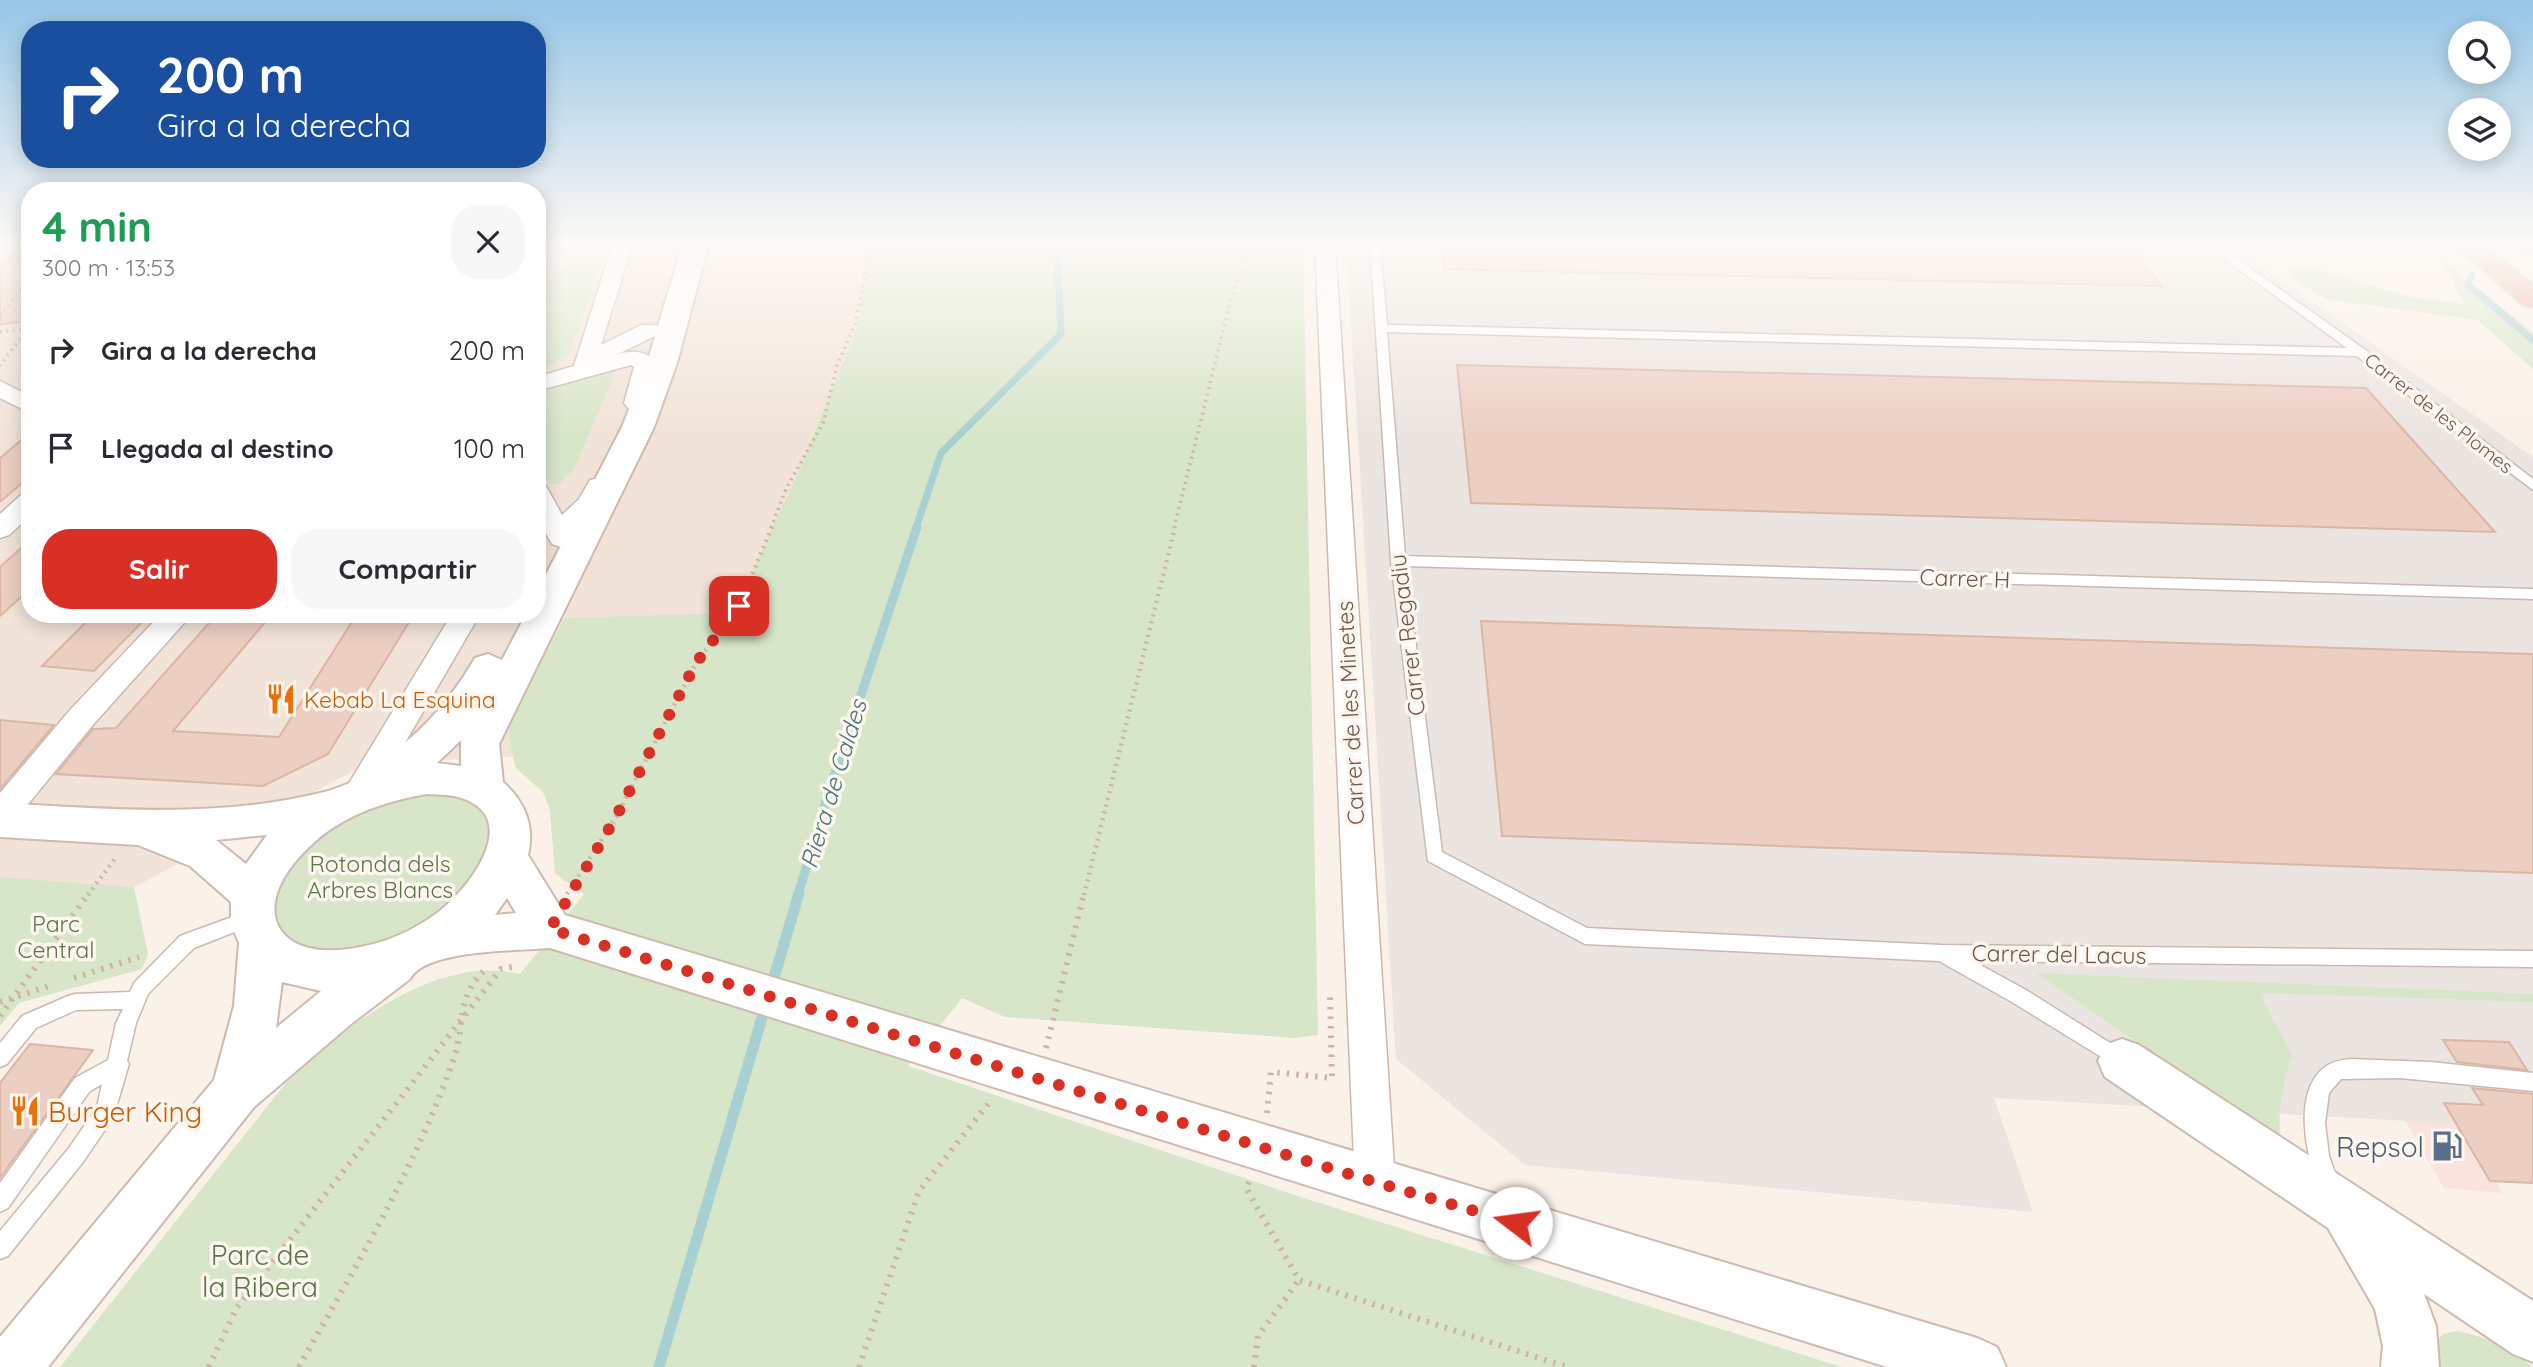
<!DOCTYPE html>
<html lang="es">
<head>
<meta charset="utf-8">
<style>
  :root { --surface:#fff; --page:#f7f7f7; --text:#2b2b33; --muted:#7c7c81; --accent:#d93025 }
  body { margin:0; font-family:Quicksand,sans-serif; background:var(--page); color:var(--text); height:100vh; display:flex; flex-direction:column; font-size:26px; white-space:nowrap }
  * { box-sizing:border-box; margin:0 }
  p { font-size:23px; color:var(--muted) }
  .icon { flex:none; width:38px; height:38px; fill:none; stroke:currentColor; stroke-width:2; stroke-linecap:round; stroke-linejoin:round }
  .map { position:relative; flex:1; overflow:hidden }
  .drawer { position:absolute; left:21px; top:182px; width:525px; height:441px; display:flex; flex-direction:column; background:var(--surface); border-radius:28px; box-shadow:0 4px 18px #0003 }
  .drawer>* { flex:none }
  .hud { position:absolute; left:21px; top:21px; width:525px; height:147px; border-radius:28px; box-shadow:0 4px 18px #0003; background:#1a4fa0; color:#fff; overflow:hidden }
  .controls { position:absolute; left:2448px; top:21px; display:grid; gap:14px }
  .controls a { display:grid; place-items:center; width:63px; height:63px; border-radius:50%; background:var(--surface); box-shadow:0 4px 18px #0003; font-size:35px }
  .pin { position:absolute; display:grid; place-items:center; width:60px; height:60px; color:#fff; margin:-30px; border-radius:14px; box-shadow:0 4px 10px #0006 }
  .me { position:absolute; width:77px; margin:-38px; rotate:285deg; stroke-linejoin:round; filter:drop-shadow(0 0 5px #0008) }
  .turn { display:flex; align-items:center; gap:24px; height:147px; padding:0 21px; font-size:32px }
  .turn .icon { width:91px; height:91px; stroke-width:2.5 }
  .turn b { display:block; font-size:49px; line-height:60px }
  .round { display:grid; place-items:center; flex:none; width:74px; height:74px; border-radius:28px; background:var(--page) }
  .overview { display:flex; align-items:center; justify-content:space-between; height:119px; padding:0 21px }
  h1 { font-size:42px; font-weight:800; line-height:52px; color:#1e9e55 }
  .button { display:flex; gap:14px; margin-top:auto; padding:14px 21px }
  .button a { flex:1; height:80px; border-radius:28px; background:var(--accent); color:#fff; font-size:28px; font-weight:800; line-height:80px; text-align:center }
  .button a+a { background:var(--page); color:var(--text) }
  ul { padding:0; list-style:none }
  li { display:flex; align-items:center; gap:21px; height:98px; padding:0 21px }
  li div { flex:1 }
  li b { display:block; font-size:26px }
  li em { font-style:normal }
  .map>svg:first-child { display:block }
  .residential { fill:#f1e3d7 }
  .commercial { fill:#f9e3dd }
  .industrial { fill:#ebe5e1 }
  .green { fill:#d7e6c8 }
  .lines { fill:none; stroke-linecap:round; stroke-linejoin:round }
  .stream-far2 { stroke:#a6d0d2; stroke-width:7 }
  .stream-far1 { stroke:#a6d0d2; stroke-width:9 }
  .stream { stroke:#a6d0d2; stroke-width:11 }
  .building { fill:#eccfc3; stroke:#ddb5a5; stroke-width:2 }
  .lane-casing { stroke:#cbb9af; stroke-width:3 }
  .street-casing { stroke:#cbb9af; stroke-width:3 }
  .secondary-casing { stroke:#cfbab0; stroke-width:4 }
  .highway-casing { stroke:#d7d0ce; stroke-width:4 }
  .path-far2 { stroke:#d1b2a6; stroke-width:3.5; stroke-dasharray:2 4.5; stroke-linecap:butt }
  .path-far1 { stroke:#d1b2a6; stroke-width:4.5; stroke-dasharray:2 5; stroke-linecap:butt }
  .path { stroke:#d1b2a6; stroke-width:6; stroke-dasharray:2.5 7; stroke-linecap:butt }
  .lane { fill:#fff; fill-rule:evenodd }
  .street { fill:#fff; fill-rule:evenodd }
  .secondary { fill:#fff; fill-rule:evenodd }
  .highway { fill:#edb1a6; fill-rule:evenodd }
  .route { stroke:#d93025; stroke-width:12; stroke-dasharray:0 21.6 }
  .labels { text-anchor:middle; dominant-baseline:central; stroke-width:7; stroke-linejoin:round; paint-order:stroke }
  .far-street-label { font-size:19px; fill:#71584f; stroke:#fdf6ee }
  .street-label { font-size:23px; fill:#71584f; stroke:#fdf6ee }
  .food-label { font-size:23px; fill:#c56008; stroke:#fdf6ee; text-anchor:start }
  .park-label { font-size:23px; fill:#5b7648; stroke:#fdf6ee }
  .water-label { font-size:24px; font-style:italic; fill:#47787b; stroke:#fdf6ee }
  .near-food-label { font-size:28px; fill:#c56008; stroke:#fdf6ee; text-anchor:start }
  .near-service-label { font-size:28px; fill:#4e5e75; stroke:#fdf6ee; text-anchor:end }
  .near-park-label { font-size:28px; fill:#5b7648; stroke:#fdf6ee }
</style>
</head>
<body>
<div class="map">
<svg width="2533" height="1367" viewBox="0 0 2533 1367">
  <rect width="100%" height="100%" fill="#faf1e8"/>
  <path class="residential" d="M 0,243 L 30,243 L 30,614 L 537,614 L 537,243 L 866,243 L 859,322 L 798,473 L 752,571 L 738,613 L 566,883 L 555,873 L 550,810 L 543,792 L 516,768 L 513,757 L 369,763 L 134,887 L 0,877 Z"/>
  <path class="commercial" d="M 2393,1099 L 2449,1103 L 2502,1193 L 2444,1188 Z"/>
  <path class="industrial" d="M 1346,243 L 2229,243 L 2533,457 L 2533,1128 L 1994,1098 L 2033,1212 L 1525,1165 L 1396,1059 Z"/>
  <path class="green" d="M 866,243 L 1303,243 L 1318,1035 L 1295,1038 L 1005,1017 L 962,998 L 908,1066 L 1307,1199 L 1842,1367 L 60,1367 L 293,1074 C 350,1023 439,954 520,974 L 584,894 L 555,873 L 550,810 L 543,792 L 516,768 L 510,746 L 509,721 L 565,618 L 738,613 L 752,571 L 798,473 L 859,322 Z
    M 595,253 L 602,258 L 573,345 L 566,356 L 537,372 L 537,283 Z
    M 2437,254 L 2533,333 L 2533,369 L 2478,320 L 2325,299 L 2283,273 L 2308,267 L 2411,297 L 2466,305 Z
    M 612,369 L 615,373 L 574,469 L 559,484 L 549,483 L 537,473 L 537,391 Z
    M 427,778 L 505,811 L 473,909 L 306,970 L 254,895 L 274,856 Z
    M 0,877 L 134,887 L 148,954 L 142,969 L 19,1003 L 0,1026 Z
    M 2036,973 L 2533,994 L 2533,1002 L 2264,993 L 2263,1000 L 2292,1055 C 2282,1084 2278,1110 2280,1141 Z
    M 2457,1331 C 2486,1336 2510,1349 2533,1367 L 2436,1367 L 2434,1345 L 2443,1334 Z"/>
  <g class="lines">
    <path class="stream-far2" d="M 2472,275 L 2468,285 L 2533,340
      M 916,528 L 941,453 L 1061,334 L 1057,243"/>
    <path class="stream-far1" d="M 798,895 L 828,794 L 917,527"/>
    <path class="stream" d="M 771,988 L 799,893
      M 659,1367 L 766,1004"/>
  </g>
  <path class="building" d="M 21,243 L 30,243 L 30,320 L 0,325 L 0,269 Z
    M 1441,243 L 2128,243 L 2161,286 L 1444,269 Z
    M 1457,365 L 2366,388 L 2495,532 L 1471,503 Z
    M 30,433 L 30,476 L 0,502 L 0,458 Z
    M 30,540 L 30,589 L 0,616 L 0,567 Z
    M 94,614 L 150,614 L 94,671 L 42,666 Z
    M 217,614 L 272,614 L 173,731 L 279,737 L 357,614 L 414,614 L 328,754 L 263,786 L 56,774 L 93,729 L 116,728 Z
    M 1481,621 L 2533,654 L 2533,873 L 1502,836 Z
    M 0,720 L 54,725 L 0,789 Z
    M 2443,1040 L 2509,1042 L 2527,1070 L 2457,1062 Z
    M 30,1044 L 93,1050 L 0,1178 L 0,1083 Z
    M 2472,1088 L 2533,1094 L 2533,1183 L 2490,1181 L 2444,1103 L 2483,1105 Z"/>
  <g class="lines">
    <g class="lane-casing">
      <path id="lane" d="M 1370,243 L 1380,243 L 1387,325 L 2347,348 L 2202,243 L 2215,243 L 2364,349 L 2533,479 L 2533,490 L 2357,356 L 1387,332 L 1405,556 L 2533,589 L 2533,599 L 1406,566 L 1442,852 L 1587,928 L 1941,945 L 2533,951 L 2533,967 L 1973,961 L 2026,990 L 2126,1053 L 2129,1059 L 2126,1065 L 2119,1068 L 2012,1002 L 1939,961 L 1585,944 L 1428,861 L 1391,561 Z
        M 251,910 L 257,913 L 260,918 L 257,923 L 194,948 L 148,994 L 136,1023 L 127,1061 L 129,1064 L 113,1118 L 83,1162 L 8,1256 L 0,1259 L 0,1231 L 69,1148 L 97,1107 L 102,1084 L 89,1092 L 8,1208 L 0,1212 L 0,1183 L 75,1078 L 108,1060 L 116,1023 L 123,1009 L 76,1010 L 36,1028 L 7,1064 L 0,1067 L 0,1043 L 22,1016 L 68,996 L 75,994 L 130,992 L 134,983 L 180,936 Z
        M 2349,1059 L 2431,1062 L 2533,1073 L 2533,1091 L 2400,1078 L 2341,1079 L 2329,1093 L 2325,1123 L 2329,1156 L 2338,1181 L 2335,1188 L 2327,1191 L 2319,1188 C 2306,1156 2291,1088 2328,1065 C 2334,1061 2343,1060 2349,1059 Z"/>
    </g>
    <g class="street-casing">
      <path id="street" d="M 537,243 L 552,243 L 537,252 Z
        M 613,243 L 633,243 L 601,345 L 641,325 L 657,325 L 660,330 L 657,335 L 618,354 C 634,350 647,350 658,365 L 648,403 L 644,408 L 628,408 L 624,403 L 634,367 L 631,365 L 537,391 L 537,377 L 574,366 Z
        M 1315,243 L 1335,243 L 1395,1183 L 1389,1197 L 1375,1203 L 1361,1197 L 1355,1183 Z
        M 0,381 L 30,396 L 30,413 L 0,398 Z
        M 599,478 L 608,480 L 612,486 C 603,503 590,527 571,532 L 574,538 L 570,544 L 561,547 L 552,544 L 537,518 L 537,484 L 546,486 L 562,515 L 579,499 L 590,480 Z
        M 30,493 L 30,516 L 9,535 L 0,538 L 0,514 L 21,495 Z
        M 161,614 L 192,614 L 92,726 L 11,825 L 0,829 L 0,793 L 70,710 Z
        M 452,614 L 480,614 L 370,803 L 359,806 L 348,803 L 343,794 L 348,785 Z"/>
    </g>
    <g class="secondary-casing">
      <path id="secondary" d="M 683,243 L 709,243 L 677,363 L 654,427 L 499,744 L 503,782 C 525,802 535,826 528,855 L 565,915 L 1977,1338 L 1997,1347 L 2006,1367 L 1887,1367 L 550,948 C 518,951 425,949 410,979 L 351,1024 L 254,1107 L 48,1367 L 0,1367 L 0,1337 L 214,1080 L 234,1006 L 239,943 L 231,924 L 231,902 L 190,866 L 138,845 L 0,837 L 0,803 C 107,809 219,819 324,792 C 337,789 351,782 364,777 L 368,769 C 415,740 447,706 475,658 L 488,654 L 502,660 L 526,614 L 537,614 L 537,592 L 622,427 L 647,363 ZM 461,740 L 461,766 L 437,763 ZM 427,794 C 439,795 453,794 464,799 C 523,821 466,892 437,913 C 414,930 388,942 360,947 C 280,964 245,913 304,852 C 337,817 381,802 427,794 ZM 267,835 L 246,864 L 216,840 ZM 507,898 L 516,913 L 495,915 ZM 282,982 L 321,991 L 276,1028 Z
        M 2122,1039 L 2139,1045 L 2533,1301 L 2533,1362 L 2513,1354 L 2424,1294 L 2436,1326 L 2439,1367 L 2381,1367 L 2383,1346 L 2375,1309 L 2328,1228 L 2105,1077 L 2098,1061 L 2105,1045 Z"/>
    </g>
    <g class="highway-casing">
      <path id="highway" d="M 2452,243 L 2482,243 L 2533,285 L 2533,307 L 2523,305 Z
        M 2519,243 L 2533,243 L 2533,255 L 2524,253 Z"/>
    </g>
    <path class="path-far2" d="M 0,316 L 30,279
      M 0,332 L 27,329 L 0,366
      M 771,528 L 786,489 L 823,423 L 837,366 L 855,324 L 871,243
      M 1174,528 L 1229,307 L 1244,259 L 1235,243"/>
    <path class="path-far1" d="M 567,894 L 616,817 L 696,663 L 739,606 L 772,527
      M 88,895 L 116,857
      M 1084,895 L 1175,527"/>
    <path class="path" d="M 74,978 L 139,957
      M 0,1002 L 49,986
      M 0,1016 L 89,893
      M 1046,1048 L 1084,893
      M 1267,1113 L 1271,1072 L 1332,1078 L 1330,997
      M 1249,1182 L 1246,1188 L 1299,1280 L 1567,1367
      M 209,1367 L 236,1309 L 501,969 L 512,967
      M 299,1367 C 355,1267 416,1167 454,1058 C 466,1021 455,996 488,967
      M 859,1367 L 919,1191 L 992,1099
      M 1254,1367 L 1258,1336 L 1299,1280"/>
    <use href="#lane" class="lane"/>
    <use href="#street" class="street"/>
    <use href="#secondary" class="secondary"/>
    <use href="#highway" class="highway"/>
  </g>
  <linearGradient id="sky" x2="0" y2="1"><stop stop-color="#97c6e6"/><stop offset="0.56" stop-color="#fdf9f5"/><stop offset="1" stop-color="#fdf9f5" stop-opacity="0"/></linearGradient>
  <rect width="2533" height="435" fill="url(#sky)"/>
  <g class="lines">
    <path class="route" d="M 739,606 L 696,663 L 616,817 L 550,929 L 1375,1182 L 1516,1223"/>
  </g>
  <defs>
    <g id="restaurant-bare" transform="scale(2.415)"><path d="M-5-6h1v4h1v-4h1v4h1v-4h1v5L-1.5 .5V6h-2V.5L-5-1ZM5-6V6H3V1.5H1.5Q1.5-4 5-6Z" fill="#e8710a" stroke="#fdf6ee" stroke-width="2.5" paint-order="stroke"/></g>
    <g id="fuel-bare" transform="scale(2.415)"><path d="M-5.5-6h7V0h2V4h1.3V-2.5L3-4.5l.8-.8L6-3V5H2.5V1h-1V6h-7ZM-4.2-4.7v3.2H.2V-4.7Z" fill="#5c6f8a" stroke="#fdf6ee" stroke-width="2.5" paint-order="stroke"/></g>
  </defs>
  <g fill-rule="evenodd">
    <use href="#restaurant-bare" x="281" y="699"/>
    <use href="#restaurant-bare" x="25" y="1111"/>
    <use href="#fuel-bare" x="2447" y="1146"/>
  </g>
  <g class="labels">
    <g class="far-street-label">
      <text transform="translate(2439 413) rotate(38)">Carrer de les Plomes</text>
    </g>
    <g class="street-label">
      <text transform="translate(1965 578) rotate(2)">Carrer H</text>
      <text transform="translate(1407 635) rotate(-97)">Carrer Regadiu</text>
      <text transform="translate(1350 713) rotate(-93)">Carrer de les Minetes</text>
      <text transform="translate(2059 954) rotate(1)">Carrer del Lacus</text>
    </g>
    <g class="food-label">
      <text x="304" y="699">Kebab La Esquina</text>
    </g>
    <g class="park-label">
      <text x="380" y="863">Rotonda dels<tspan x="380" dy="26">Arbres Blancs</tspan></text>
      <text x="56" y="923">Parc<tspan x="56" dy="26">Central</tspan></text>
    </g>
    <g class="water-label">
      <text transform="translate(833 784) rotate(-73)">Riera de Caldes</text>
    </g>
    <g class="near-food-label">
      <text x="48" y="1111">Burger King</text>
    </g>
    <g class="near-service-label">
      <text x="2424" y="1146">Repsol</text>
    </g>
    <g class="near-park-label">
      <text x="260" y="1254">Parc de<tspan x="260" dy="32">la Ribera</tspan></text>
    </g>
  </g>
</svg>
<div class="controls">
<a><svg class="icon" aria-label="search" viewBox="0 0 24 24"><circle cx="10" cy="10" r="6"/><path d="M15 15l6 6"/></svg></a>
<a><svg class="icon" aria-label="layers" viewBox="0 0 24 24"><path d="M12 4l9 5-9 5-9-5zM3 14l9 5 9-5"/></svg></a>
</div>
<div class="pin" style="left:739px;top:606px;background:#d93025"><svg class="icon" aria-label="arrive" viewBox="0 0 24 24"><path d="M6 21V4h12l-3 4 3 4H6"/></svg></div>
<svg class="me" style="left:1516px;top:1223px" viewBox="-20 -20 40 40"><circle r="19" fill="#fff"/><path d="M0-13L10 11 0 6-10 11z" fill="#d93025"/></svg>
<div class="hud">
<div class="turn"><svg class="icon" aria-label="right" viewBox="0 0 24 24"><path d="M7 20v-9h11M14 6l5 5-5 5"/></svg><div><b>200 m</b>Gira a la derecha</div></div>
</div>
<section class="drawer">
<div class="overview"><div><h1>4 min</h1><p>300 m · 13:53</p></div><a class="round"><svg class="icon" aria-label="close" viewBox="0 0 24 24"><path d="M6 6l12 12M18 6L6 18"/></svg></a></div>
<ul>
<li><svg class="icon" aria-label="right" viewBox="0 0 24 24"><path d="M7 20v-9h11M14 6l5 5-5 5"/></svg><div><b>Gira a la derecha</b></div><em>200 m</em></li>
<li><svg class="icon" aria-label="arrive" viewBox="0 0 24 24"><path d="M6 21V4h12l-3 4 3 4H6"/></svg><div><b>Llegada al destino</b></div><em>100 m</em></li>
</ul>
<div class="button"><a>Salir</a><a>Compartir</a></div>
</section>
</div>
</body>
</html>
